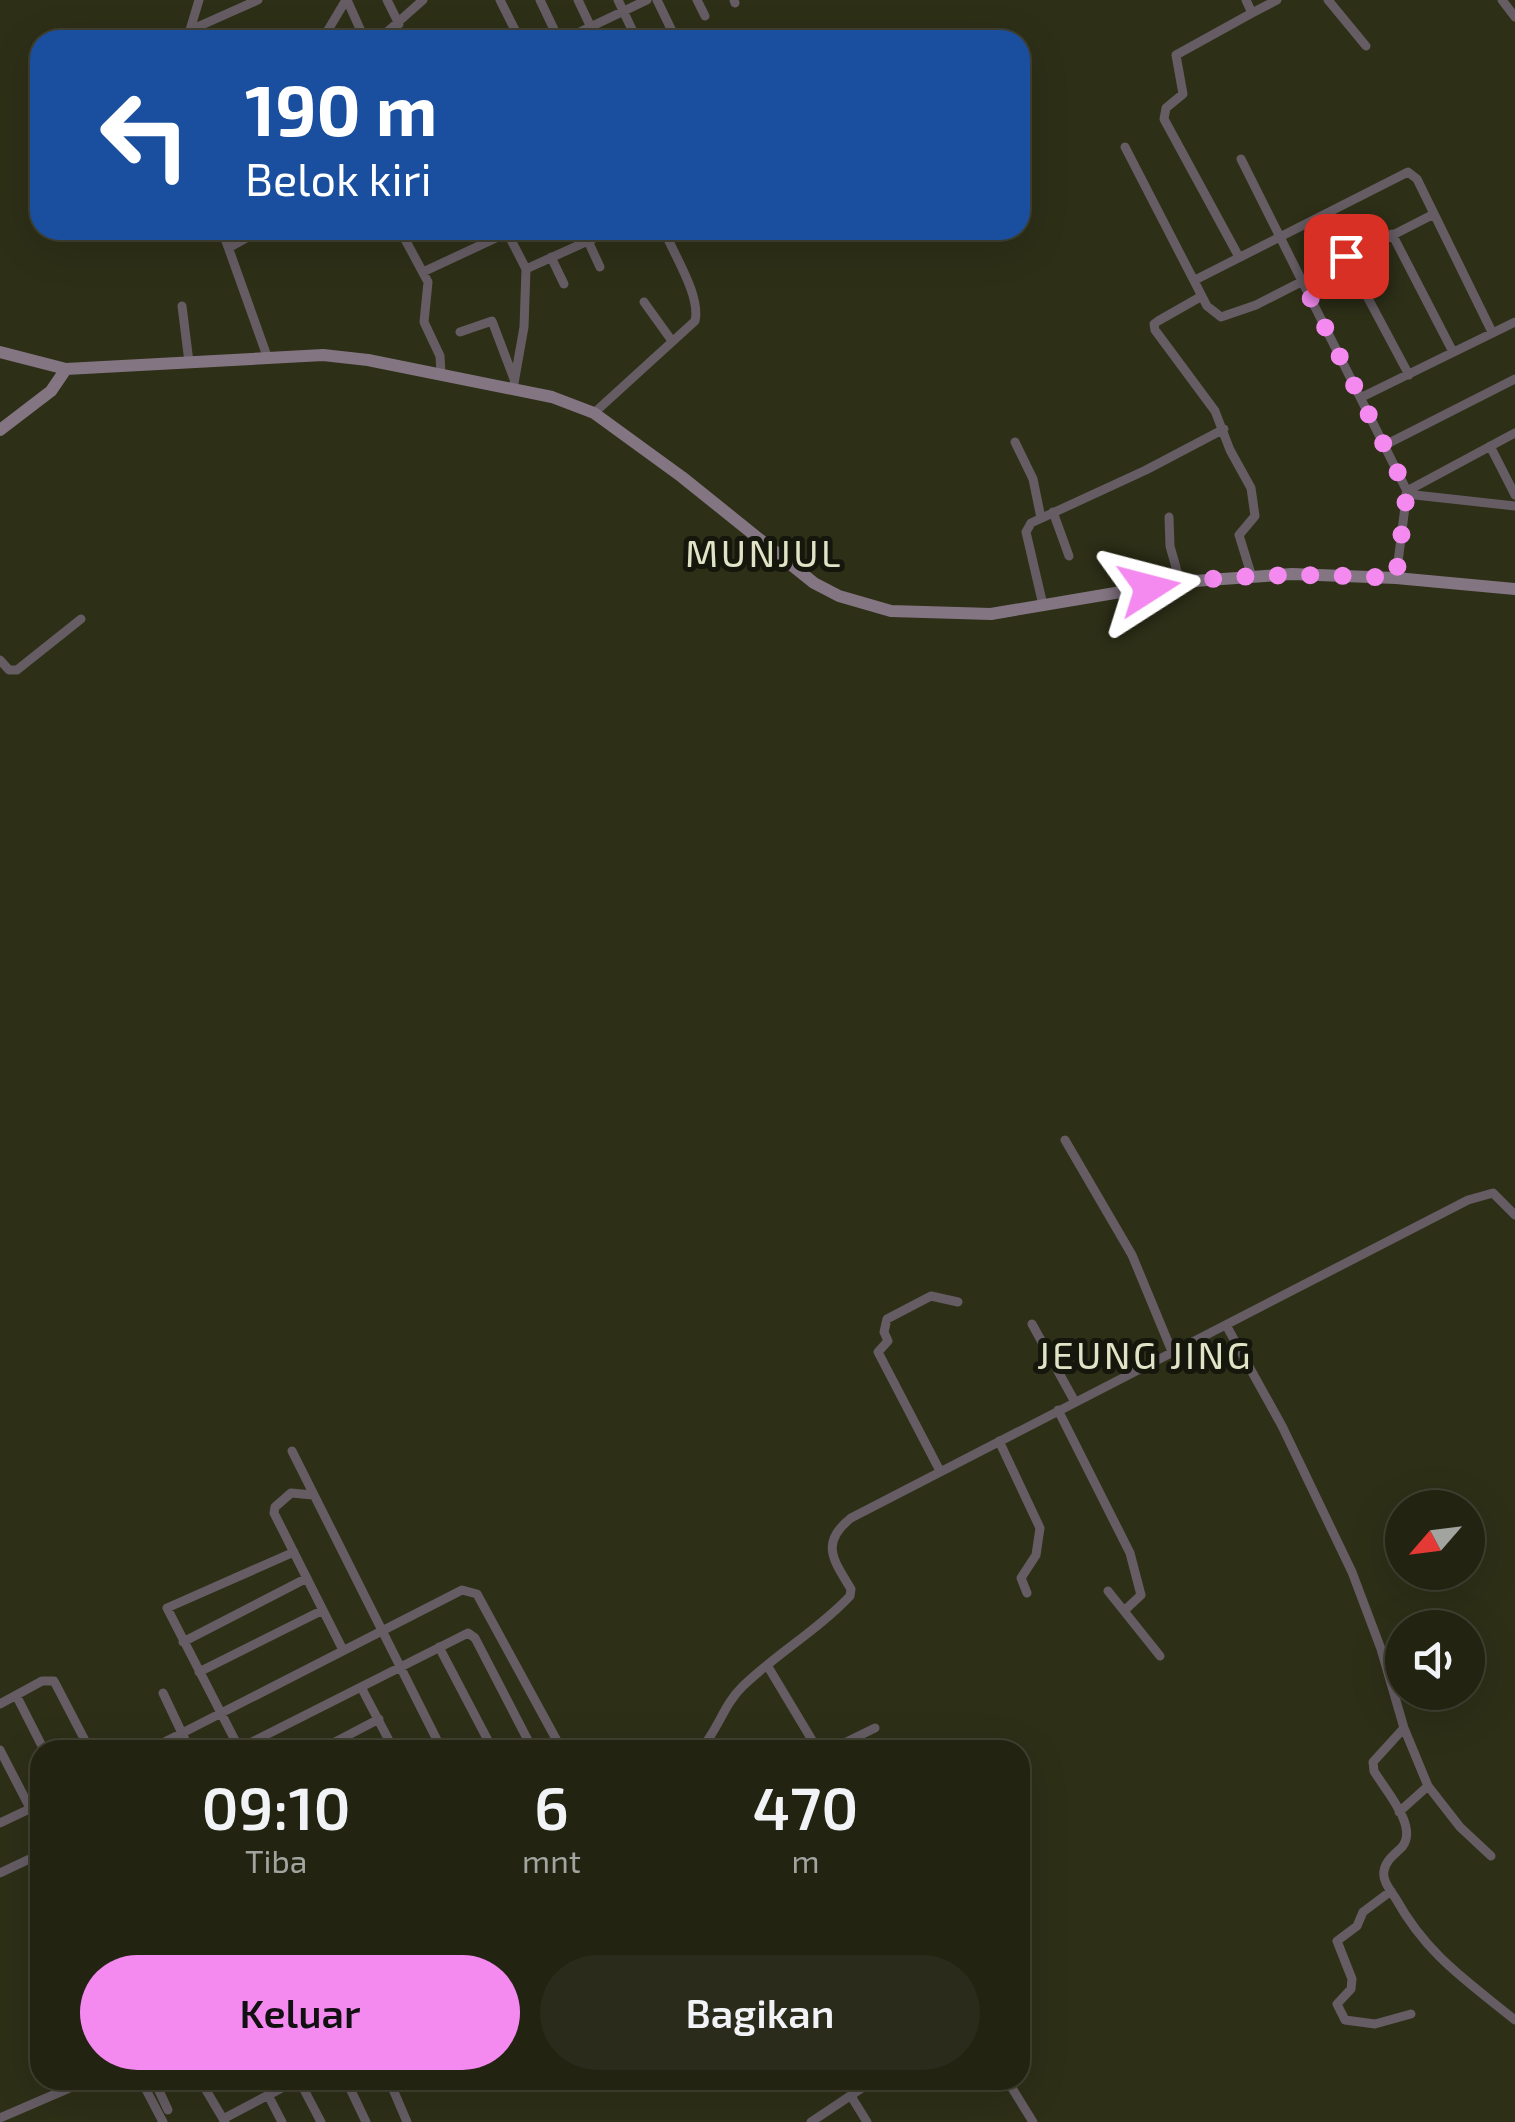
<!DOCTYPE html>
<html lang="id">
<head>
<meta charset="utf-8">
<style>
  :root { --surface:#222311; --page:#2a2b1a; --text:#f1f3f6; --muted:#a2a49f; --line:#3f4031; --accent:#f489f0 }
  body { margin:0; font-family:"Exo 2",sans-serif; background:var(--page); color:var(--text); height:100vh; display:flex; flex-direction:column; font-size:38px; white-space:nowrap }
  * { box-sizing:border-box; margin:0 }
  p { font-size:32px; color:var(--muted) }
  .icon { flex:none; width:55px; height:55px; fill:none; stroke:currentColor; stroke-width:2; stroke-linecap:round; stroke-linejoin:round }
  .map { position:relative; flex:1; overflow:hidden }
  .side { position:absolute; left:30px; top:1740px; width:1000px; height:350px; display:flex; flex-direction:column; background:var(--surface); border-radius:30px; box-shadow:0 10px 40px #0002,0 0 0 2px var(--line) }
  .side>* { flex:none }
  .guide { position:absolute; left:30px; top:30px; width:1000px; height:210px; border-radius:30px; box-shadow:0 10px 40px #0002,0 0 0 2px var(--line); background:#1a4fa0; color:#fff; overflow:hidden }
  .needle { width:65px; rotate:242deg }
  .buttons { position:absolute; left:1385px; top:1490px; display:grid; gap:20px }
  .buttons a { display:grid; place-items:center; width:100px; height:100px; border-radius:50%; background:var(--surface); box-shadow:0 10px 40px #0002,0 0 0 2px var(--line); font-size:50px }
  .pin { position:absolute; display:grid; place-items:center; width:85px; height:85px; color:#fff; margin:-42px; border-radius:20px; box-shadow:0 5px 15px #0006 }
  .me { position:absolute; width:110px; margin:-55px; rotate:81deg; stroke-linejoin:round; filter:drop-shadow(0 0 8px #0008) }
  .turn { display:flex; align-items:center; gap:35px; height:210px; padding:0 50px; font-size:45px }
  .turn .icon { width:130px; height:130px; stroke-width:2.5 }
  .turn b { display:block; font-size:70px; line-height:85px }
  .eta { display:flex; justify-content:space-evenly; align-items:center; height:170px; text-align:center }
  .eta b { font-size:60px; font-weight:600; line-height:70px }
  .cta { display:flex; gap:20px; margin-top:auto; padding:20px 50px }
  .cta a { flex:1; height:115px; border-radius:60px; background:var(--accent); color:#111; font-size:40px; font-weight:600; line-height:115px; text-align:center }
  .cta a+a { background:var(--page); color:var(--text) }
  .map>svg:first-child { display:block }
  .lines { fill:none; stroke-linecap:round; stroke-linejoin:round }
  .street { stroke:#655c64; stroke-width:9 }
  .secondary { stroke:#847583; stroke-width:12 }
  .route { stroke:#f489f0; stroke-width:18; stroke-dasharray:0 32.4 }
  .labels { text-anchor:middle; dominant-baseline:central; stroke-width:10; stroke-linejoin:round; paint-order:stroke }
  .quarter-label { font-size:38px; letter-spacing:2.5px; fill:#e0e3c5; stroke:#15160c }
</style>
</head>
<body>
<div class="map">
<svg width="1515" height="2122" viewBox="0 0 1515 2122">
  <rect width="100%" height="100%" fill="#2d2f17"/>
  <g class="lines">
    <path class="street" d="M 347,0 L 365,40
      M 387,0 L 399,24
      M 500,0 L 520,40
      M 540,0 L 559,40
      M 578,0 L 597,40
      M 618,0 L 637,40
      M 657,0 L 672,31
      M 697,0 L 705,16
      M 734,0 L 735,3
      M 1246,0 L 1252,13 L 1277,0
      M 1328,0 L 1366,46
      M 1502,0 L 1515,17
      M 190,30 L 199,0
      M 168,40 L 258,0
      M 322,40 L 346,0
      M 378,40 L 423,0
      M 563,40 L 647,0
      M 1125,147 L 1207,306 L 1221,317 L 1256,305 L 1434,214
      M 1241,159 L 1407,491 L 1396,578
      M 222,230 L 267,356
      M 400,230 L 428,282 L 424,322 L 440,356 L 441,374
      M 506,230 L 526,269 L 524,327 L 513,389
      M 1392,234 L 1453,352
      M 588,241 L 600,267
      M 230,247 L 261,230
      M 551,257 L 564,284
      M 1239,257 L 1164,119 L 1166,108 L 1183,94 L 1176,55 L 1252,13
      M 1346,257 L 1409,375
      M 526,269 L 599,236
      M 423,272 L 513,230
      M 1195,280 L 1408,172 L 1417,179 L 1492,332
      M 1202,296 L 1158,321 L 1154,324 L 1155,330 L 1215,411 L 1230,450 L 1251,488 L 1255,516 L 1239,535 L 1252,577
      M 644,302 L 672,341
      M 182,306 L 189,362
      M 460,332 L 492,321 L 514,379
      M 1362,397 L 1515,322
      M 594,413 L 695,321 C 701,296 674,255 664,230
      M 1015,442 L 1033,479 L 1041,518
      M 1385,445 L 1515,379
      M 1490,446 L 1515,495
      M 1407,491 L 1515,433
      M 1406,494 L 1515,506
      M 1053,512 L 1069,556
      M 1169,517 L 1170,546 L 1180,582
      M 1043,605 L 1026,532 L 1031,523 L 1146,470 L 1224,429
      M 0,660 L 9,670 L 17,670 L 81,619
      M 1065,1140 L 1132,1255 L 1173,1354
      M 1032,1324 L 1075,1402
      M 1226,1325 L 1282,1426 L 1352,1572 L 1381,1649 L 1404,1728 L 1428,1786 L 1460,1827 L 1491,1856
      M 1058,1410 L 1130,1553 L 1141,1595 L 1124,1611 L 1160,1656
      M 999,1441 L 1040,1528 L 1036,1555 L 1021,1578 L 1027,1593
      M 292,1451 L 442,1750
      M 940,1471 L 878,1352 L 888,1341 L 884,1332 L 887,1319 L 931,1296 L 958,1302
      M 313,1495 L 291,1493 L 275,1507 L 274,1513 L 343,1650
      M 1108,1591 L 1124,1611
      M 183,1642 L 307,1578
      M 439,1647 L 493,1750
      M 767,1665 L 818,1750
      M 199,1672 L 323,1610
      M 361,1687 L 394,1750
      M 163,1693 L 190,1750
      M 16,1695 L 44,1750
      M 0,1704 L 42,1681 L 54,1681 L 90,1750
      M 1404,1728 L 1373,1762 L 1374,1771 C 1385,1790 1419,1827 1402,1847 C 1395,1854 1385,1861 1384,1871 C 1382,1881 1391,1891 1396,1899 C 1427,1955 1467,1981 1515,2020
      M 240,1748 L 468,1633 L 475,1638 L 533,1750
      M 0,1750 L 30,1808
      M 149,1750 L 462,1590 L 477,1594 L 562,1750
      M 240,1750 L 167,1608 L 294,1552
      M 320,1750 L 379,1719
      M 700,1750 C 718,1731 723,1705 743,1686 C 776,1654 818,1630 850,1596 L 851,1589 C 834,1561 819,1543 851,1518 L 1468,1200 L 1493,1193 L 1515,1215
      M 830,1750 L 875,1728
      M 1399,1812 L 1428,1786
      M 0,1823 L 40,1804
      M 0,1873 L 40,1854
      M 1391,1891 L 1363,1912 L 1357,1926 L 1337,1941 L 1352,1979 L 1351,1989 L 1337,2004 L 1345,2020 L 1375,2024 L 1411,2014
      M 141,2080 L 163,2122
      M 154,2080 L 168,2110
      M 200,2080 L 225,2122
      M 299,2080 L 321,2122
      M 346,2080 L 366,2122
      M 389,2080 L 407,2122
      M 1007,2080 L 1033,2122
      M 204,2088 L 219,2080
      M 268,2095 L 282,2122
      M 851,2096 L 867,2122
      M 0,2118 L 88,2080
      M 223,2119 L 297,2080
      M 811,2122 L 874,2080"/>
    <path class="secondary" d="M 0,352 L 66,369 L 323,355 L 368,360 L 552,397 L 594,413 L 682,477 L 814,583 L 839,596 L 891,611 L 991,614 L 1180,582 L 1292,574 L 1396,578 L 1515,589
      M 0,430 L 51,391 L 66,369"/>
  </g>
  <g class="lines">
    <path class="route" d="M 1149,588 C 1230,572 1314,574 1396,578 L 1407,491 L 1302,281 L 1346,256"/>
  </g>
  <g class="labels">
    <g class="quarter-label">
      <text x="764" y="552">MUNJUL</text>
      <text x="1145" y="1354">JEUNG JING</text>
    </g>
  </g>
</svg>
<div class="buttons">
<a><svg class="needle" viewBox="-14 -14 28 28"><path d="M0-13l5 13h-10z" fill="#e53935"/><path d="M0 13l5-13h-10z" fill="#a2a49f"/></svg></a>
<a><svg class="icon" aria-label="sound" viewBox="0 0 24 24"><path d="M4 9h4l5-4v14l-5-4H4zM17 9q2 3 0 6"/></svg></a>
</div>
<div class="pin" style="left:1346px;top:256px;background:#d93025"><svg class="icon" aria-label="arrive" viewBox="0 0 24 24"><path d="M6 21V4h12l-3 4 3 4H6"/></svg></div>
<svg class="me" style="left:1149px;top:588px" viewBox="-20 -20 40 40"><path d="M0-17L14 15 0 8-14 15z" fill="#f489f0" stroke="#fff" stroke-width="4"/></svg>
<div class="guide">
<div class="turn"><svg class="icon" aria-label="left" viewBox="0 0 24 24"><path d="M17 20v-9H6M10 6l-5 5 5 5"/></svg><div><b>190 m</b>Belok kiri</div></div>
</div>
<section class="side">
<div class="eta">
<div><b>09:10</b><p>Tiba</p></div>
<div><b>6</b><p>mnt</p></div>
<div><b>470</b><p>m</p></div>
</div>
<div class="cta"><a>Keluar</a><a>Bagikan</a></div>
</section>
</div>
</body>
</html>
